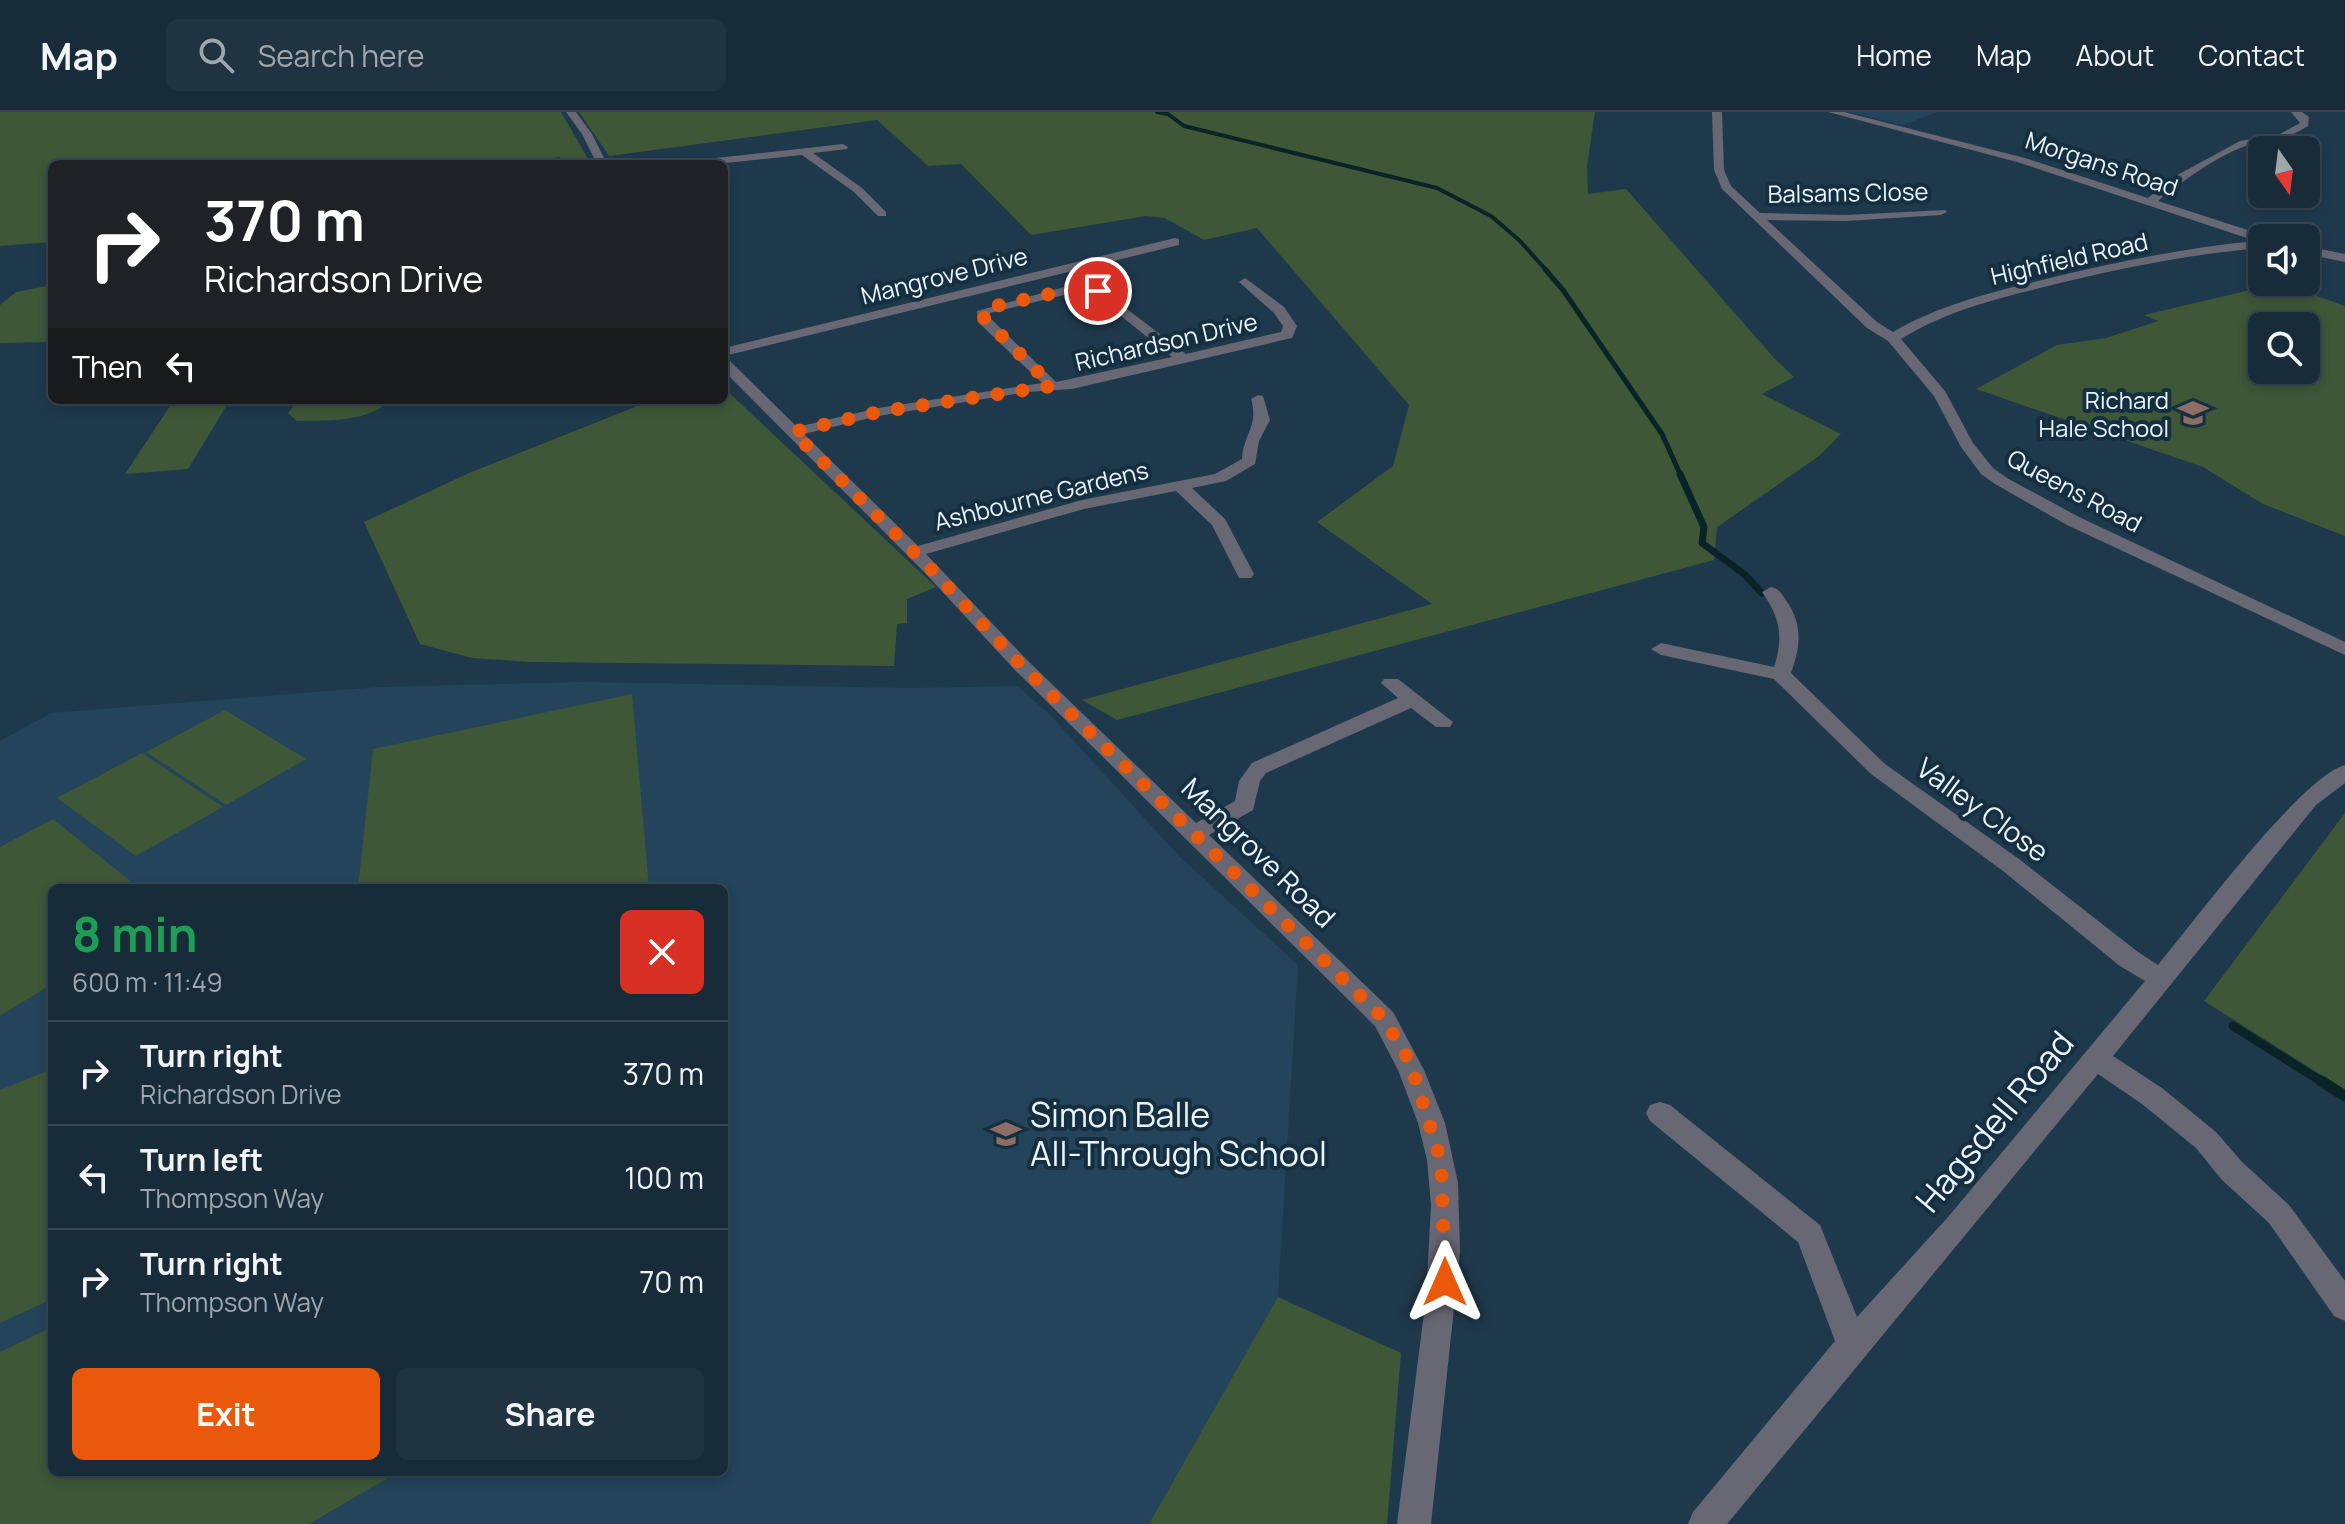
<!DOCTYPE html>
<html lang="en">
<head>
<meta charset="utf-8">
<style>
  :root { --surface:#172b39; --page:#203341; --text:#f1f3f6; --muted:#9ea7ae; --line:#364753; --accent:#ea580c }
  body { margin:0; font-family:Manrope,sans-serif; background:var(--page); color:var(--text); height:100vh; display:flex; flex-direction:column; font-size:30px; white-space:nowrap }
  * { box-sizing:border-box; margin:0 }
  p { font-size:26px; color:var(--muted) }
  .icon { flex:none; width:44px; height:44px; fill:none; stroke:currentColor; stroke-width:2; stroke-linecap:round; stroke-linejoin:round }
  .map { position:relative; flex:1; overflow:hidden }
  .side { position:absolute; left:48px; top:772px; width:680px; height:592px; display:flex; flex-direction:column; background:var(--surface); border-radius:12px; box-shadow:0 4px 12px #0003,0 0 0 2px var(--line) }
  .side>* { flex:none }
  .hud { position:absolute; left:48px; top:48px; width:680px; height:244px; border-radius:12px; box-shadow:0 4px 12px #0003,0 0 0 2px var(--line); background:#202124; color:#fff; overflow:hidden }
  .needle { width:52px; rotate:166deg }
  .tools { position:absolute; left:2248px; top:24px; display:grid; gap:16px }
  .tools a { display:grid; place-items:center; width:72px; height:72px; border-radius:12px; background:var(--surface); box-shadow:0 4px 12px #0003,0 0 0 2px var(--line); font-size:40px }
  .pin { position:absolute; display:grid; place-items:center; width:68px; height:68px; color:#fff; margin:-34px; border:4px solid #fff; border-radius:50%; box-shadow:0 2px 8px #0007 }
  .me { position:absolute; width:88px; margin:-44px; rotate:0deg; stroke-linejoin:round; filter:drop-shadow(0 0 6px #0008) }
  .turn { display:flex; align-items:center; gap:28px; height:168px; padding:0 24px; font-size:36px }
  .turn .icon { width:104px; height:104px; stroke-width:2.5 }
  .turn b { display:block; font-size:56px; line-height:68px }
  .then { display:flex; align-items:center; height:76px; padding:0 24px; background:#0003; gap:16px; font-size:30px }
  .round { display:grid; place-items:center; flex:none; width:84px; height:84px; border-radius:12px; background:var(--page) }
  .headline { display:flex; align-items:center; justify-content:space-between; height:136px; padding:0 24px }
  h1 { font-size:48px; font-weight:700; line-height:60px; color:#1e9e55 }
  .action { display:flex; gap:16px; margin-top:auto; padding:16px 24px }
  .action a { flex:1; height:92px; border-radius:12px; background:var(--accent); color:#fff; font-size:32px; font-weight:700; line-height:92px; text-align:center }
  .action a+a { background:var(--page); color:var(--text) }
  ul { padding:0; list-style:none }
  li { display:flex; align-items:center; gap:24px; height:104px; padding:0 24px; border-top:2px solid var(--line) }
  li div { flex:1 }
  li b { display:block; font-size:30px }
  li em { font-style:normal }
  header { display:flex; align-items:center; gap:48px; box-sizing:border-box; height:112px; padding:0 40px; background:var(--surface); border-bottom:2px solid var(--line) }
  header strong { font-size:38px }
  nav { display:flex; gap:44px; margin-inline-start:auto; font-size:28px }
  .search { width:560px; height:72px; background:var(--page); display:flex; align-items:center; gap:20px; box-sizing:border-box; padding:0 28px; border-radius:12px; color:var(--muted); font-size:30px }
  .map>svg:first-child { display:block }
  .built { fill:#23445a; fill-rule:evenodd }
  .green { fill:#3e5737; fill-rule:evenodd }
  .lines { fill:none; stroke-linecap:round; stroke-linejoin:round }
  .stream-far4 { stroke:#0a2327; stroke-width:4 }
  .stream-far3 { stroke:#0a2327; stroke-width:5 }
  .stream-far2 { stroke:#0a2327; stroke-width:7 }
  .stream-far1 { stroke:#0a2327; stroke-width:9 }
  .stream { stroke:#0a2327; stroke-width:11 }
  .minor { fill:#686774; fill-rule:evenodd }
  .route { stroke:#ea580c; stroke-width:14; stroke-dasharray:0 25.2 }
  .labels { text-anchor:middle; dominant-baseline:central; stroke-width:8; stroke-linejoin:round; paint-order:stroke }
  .far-street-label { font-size:24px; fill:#e9f5ff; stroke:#152f41 }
  .far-poi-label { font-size:24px; fill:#e9f5ff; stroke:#152f41; text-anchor:end }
  .street-label { font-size:28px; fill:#e9f5ff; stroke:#152f41 }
  .near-poi-label { font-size:34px; fill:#e9f5ff; stroke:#152f41; text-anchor:start }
  .near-street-label { font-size:34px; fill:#e9f5ff; stroke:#152f41 }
</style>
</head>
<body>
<header>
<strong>Map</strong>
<div class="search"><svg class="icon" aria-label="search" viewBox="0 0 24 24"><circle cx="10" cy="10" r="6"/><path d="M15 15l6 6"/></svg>Search here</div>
<nav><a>Home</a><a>Map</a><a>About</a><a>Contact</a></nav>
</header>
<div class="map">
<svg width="2345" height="1412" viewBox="0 0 2345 1412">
  <rect width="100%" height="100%" fill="#1f394c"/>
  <path class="built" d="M 1849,0 L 1938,0 L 1902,13 Z
    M 582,570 L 909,576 L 1018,574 L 1051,604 L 1179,744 L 1298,853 L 1278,1185 L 1183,1412 L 0,1412 L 0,629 L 51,601 L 379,575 ZM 52,776 L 724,776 L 724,1360 L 52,1360 Z"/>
  <path class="green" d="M 0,0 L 561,0 L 591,52 L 566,52 L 560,45 L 533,49 L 408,52 L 52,52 L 52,130 L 0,134 Z
    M 579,0 L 1595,0 L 1587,54 L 1588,82 L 1626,77 L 1774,246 L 1794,265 L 1762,282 L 1841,322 L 1819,344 L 1717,415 L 1714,448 L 1117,608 L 1082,588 L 1432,492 L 1317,410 L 1393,354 L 1409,293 L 1257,116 L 1204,128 L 1165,106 L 1146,104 L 1031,123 L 961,52 L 928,54 L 877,8 L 609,44 Z
    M 2280,171 L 2345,194 L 2345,424 L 2263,392 L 2203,355 L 1976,277 L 2057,233 L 2106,226 L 2158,209 L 2144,203 ZM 2262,214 L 2306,214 L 2306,258 L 2262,258 Z
    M 52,173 L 52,230 L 0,231 L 0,193 L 16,180 Z
    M 724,276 L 936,475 L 907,487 L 907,511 L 897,512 L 894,554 L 531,550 L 472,546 L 420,532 L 364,410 L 469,361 L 640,293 L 666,288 L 724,288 Z
    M 174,288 L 230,288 L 188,357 L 125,362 Z
    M 298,288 L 389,288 C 369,311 326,308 297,309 L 288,301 Z
    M 632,582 L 649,776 L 358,776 L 373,637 Z
    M 225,598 L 306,647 L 226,693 L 146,640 Z
    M 142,641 L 223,695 L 136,744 L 57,686 Z
    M 2345,701 L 2345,978 L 2204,889 Z
    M 53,707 L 139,776 L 52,776 L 52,872 L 0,904 L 0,735 Z
    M 52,957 L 52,1187 L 0,1211 L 0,978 Z
    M 1278,1185 L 1401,1241 L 1387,1412 L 1149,1412 Z
    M 52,1215 L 52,1360 L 398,1360 L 309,1412 L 0,1412 L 0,1240 Z"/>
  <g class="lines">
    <path class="stream-far4" d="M 1157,0 L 1168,2 L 1184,14 L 1437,76 L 1491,104 L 1519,128 L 1547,159"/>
    <path class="stream-far3" d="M 1545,157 L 1563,178 L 1662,322 L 1681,364"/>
    <path class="stream-far2" d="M 1680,362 L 1704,415 L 1702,431 L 1744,462 L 1762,481"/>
    <path class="stream-far1" d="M 2233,914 L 2324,971"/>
    <path class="stream" d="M 2321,969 L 2345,984"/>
    <path class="minor" d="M 566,0 L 576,0 L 592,22 L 607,52 L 597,52 L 582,22 Z
      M 1712,0 L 1722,0 L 1724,58 L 1731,74 L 1760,101 L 1846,103 L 1945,98 L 1947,100 L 1941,103 L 1846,109 L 1767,108 L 1877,210 L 1893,220 C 1937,194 1988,181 2038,169 C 2109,151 2183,136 2256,129 L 2017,50 L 1828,0 L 1844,0 L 2025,46 L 2148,86 L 2172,66 L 2240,29 L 2280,22 L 2300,11 L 2291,0 L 2302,0 L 2309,5 L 2308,14 C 2282,30 2276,26 2249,33 C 2223,40 2179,71 2158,89 L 2266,124 L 2262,126 L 2262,136 C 2189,142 2116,157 2044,175 C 1995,187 1944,200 1901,227 L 1945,279 L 1973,331 L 1993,356 L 2007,366 L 2079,405 L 2345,530 L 2345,543 L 2067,413 L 1995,372 L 1981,362 L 1961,335 L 1934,284 L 1888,229 L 1867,216 L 1722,77 L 1714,58 Z
      M 843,32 L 848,35 L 847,37 L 813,41 L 862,76 L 886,100 L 886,104 L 878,104 L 854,80 L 802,43 L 716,52 L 683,52 L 688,49 Z
      M 1175,126 L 1179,127 L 1179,133 L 724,244 L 724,236 Z
      M 2306,134 L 2345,142 L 2345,150 L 2306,142 Z
      M 1245,166 L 1284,195 L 1297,214 L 1292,226 L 1072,277 L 1027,280 L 878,304 L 804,322 L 918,434 L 1082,388 L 1215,362 L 1242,347 C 1244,320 1259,314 1251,287 L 1258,283 L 1263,284 L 1270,308 L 1259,329 L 1255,352 L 1226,369 L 1192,376 L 1225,407 L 1254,462 L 1251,466 L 1239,466 L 1212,413 L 1176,379 L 1084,397 L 926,442 L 1027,548 L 1196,711 L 1235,689 L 1239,669 L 1252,651 L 1398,586 L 1381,571 L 1384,567 L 1398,567 L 1453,610 L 1450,615 L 1436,615 L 1411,596 L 1266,661 L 1260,669 L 1253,698 L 1209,723 L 1393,900 L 1424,958 L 1445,1011 L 1458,1071 L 1460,1140 L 1431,1412 L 1397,1412 L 1426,1186 L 1431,1093 L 1427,1048 L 1418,1011 L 1398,958 L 1375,914 L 1013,556 L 927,463 L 724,259 L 724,247 L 729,248 L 797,315 L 878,296 L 1042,271 L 978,210 L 977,199 L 1068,174 L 1098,175 L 1186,242 L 1281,220 L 1283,214 L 1274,201 L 1239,170 ZM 1068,182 L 1095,183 L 1172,245 L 1056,270 L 990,206 L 990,201 Z
      M 1771,475 C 1779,477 1781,480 1785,487 C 1803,511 1801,534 1791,561 L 1885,652 L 2019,747 L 2138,840 L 2158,853 C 2193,811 2301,665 2345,653 L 2345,671 L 2316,693 L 2113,944 L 2162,976 L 2216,1020 L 2242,1050 L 2289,1093 L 2345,1169 L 2345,1209 L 2334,1204 L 2269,1111 L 2222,1068 L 2196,1036 L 2142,992 L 2098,962 L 1727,1412 L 1688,1412 L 1693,1400 L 1835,1229 L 1798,1130 L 1650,1009 L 1646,1001 L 1650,993 L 1660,990 L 1670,993 L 1820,1113 L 1857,1205 L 1948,1105 L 2145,869 L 2120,854 L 2003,759 L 1871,662 L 1774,567 L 1661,543 L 1651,537 L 1661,531 L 1774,555 C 1784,525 1780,505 1762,480 Z"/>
  </g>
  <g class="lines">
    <path class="route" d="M 1098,179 L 1068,178 L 991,195 L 981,203 L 1052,274 L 878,300 L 793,320 L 933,459 L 1020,552 L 1384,907 L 1410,950 L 1441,1049 L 1445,1170"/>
  </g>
  <defs>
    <g id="school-bare" transform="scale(2.4)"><path d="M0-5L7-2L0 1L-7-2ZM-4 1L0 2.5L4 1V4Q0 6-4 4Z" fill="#8d6e63" stroke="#152f41" stroke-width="2.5" paint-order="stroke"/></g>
  </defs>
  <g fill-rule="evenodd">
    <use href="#school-bare" x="2193" y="301"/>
    <use href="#school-bare" x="1006" y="1022"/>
  </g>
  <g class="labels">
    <g class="far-street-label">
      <text transform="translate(2102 51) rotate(18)">Morgans Road</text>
      <text transform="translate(1848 80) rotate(-1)">Balsams Close</text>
      <text transform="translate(2069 146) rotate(-13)">Highfield Road</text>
      <text transform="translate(944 163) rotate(-14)">Mangrove Drive</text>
      <text transform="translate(1166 229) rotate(-13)">Richardson Drive</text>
      <text transform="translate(2075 378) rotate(28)">Queens Road</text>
      <text transform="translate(1041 383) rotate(-14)">Ashbourne Gardens</text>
    </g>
    <g class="far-poi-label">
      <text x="2169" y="287">Richard<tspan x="2169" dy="28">Hale School</tspan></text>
    </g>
    <g class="street-label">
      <text transform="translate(1983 697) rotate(36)">Valley Close</text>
      <text transform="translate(1259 740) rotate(44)">Mangrove Road</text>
    </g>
    <g class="near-poi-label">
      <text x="1030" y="1002">Simon Balle<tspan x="1030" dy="39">All-Through School</tspan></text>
    </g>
    <g class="near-street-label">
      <text transform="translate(1994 1009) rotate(-50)">Hagsdell Road</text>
    </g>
  </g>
</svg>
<div class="tools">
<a><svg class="needle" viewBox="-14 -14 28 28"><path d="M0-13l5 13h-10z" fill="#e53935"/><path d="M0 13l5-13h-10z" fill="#9ea7ae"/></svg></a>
<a><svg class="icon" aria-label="sound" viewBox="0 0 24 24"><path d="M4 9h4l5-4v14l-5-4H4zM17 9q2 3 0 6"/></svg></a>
<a><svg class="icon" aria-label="search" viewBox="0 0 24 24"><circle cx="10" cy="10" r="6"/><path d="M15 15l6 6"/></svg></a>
</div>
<div class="pin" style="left:1098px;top:179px;background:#d93025"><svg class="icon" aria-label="arrive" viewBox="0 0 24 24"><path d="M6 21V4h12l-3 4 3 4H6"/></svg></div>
<svg class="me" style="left:1445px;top:1170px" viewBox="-20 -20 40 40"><path d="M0-17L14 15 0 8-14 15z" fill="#ea580c" stroke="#fff" stroke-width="4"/></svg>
<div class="hud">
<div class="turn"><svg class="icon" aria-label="right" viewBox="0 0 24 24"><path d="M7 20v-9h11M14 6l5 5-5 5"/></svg><div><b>370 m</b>Richardson Drive</div></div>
<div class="then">Then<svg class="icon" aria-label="left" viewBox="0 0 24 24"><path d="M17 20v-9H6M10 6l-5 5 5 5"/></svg></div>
</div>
<section class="side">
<div class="headline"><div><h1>8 min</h1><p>600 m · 11:49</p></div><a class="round" style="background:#d93025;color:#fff"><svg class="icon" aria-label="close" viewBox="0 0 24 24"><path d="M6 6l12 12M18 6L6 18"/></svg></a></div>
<ul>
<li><svg class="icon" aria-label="right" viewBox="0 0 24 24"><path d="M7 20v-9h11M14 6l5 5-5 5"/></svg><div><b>Turn right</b><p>Richardson Drive</p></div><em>370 m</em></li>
<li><svg class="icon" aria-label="left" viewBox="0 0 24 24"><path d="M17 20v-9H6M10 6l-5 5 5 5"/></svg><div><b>Turn left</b><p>Thompson Way</p></div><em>100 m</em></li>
<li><svg class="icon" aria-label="right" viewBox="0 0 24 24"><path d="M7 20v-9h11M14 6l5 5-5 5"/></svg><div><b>Turn right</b><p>Thompson Way</p></div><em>70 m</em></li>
</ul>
<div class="action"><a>Exit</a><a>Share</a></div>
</section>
</div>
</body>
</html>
